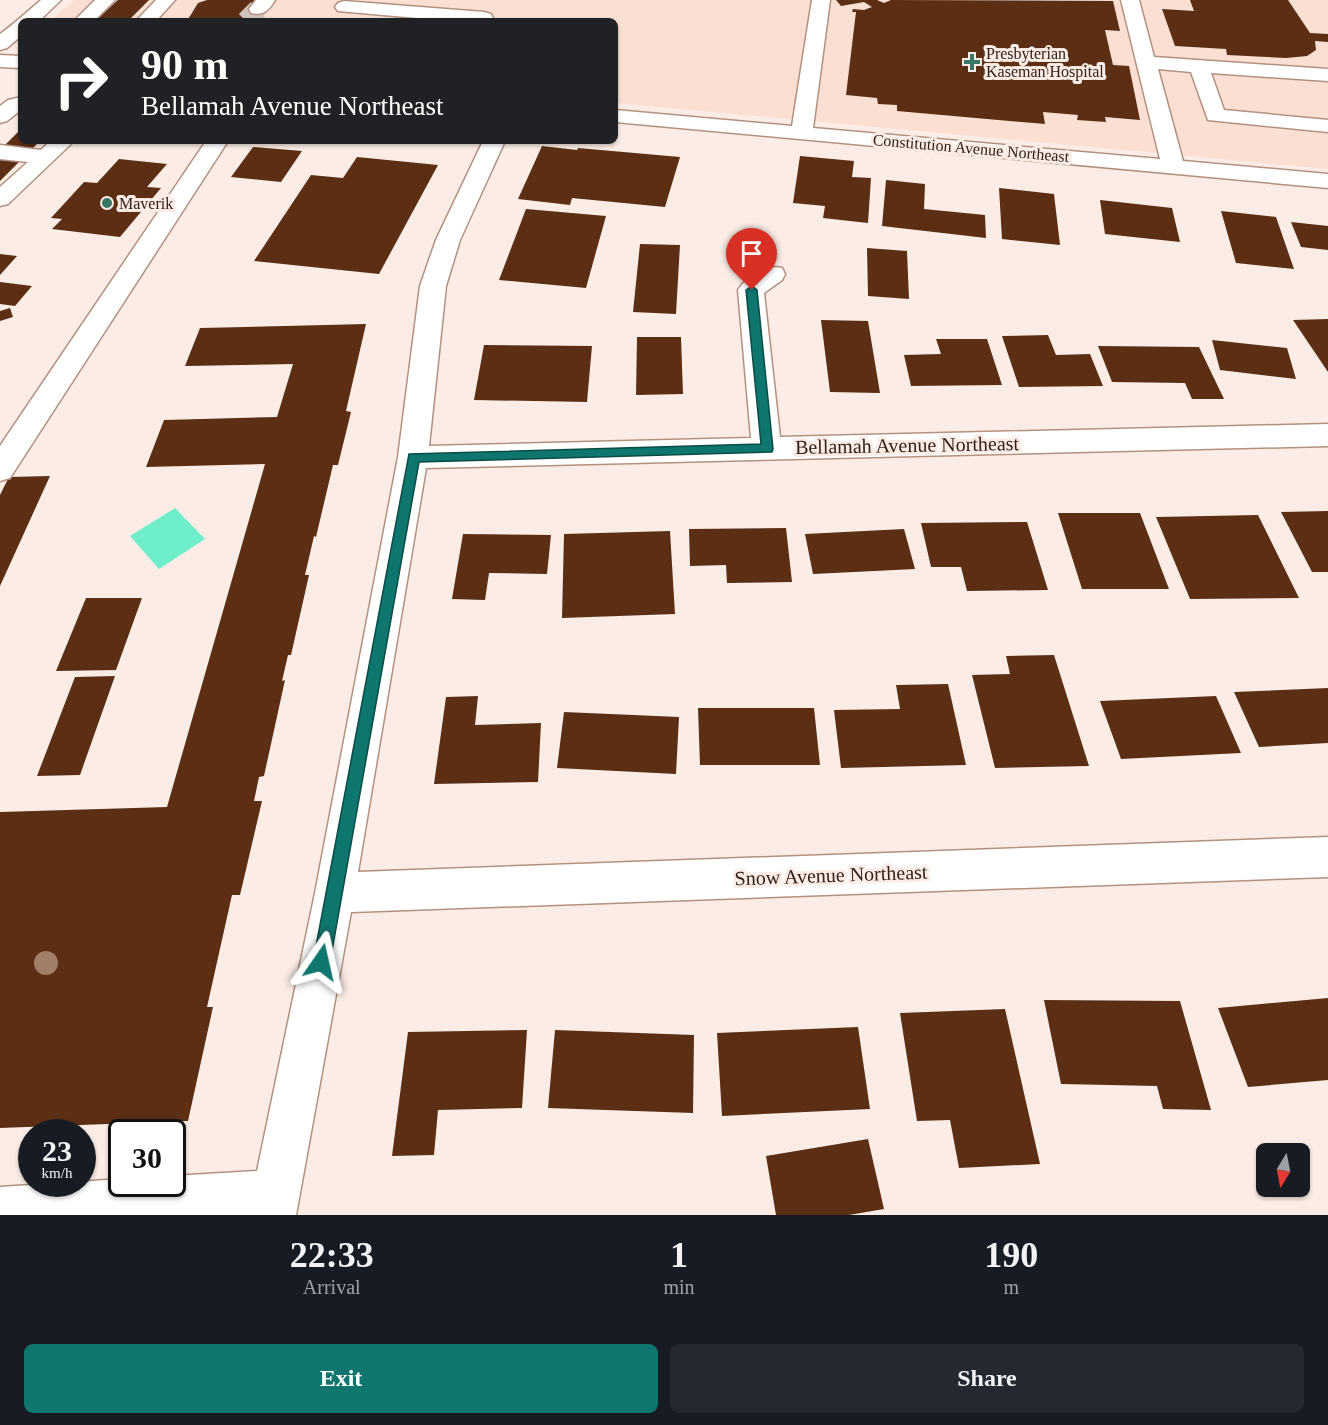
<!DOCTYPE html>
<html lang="en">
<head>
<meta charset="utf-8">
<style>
  :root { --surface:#171b24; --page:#242831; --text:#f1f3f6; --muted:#9ea1a6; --accent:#0f766e }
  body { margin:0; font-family:"Times New Roman",serif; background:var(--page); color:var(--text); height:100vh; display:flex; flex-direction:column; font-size:22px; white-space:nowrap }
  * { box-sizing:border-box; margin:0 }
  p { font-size:20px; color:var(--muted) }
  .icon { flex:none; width:33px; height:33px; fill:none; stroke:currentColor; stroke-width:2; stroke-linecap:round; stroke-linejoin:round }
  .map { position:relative; height:1215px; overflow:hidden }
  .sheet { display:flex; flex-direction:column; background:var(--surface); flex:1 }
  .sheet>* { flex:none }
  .banner { position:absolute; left:18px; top:18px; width:600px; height:126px; border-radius:9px; box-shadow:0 2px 4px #0004; background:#202124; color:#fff; overflow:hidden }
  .needle { width:39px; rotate:190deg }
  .controls { position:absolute; left:1256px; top:1143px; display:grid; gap:12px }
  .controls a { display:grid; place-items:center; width:54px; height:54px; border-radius:9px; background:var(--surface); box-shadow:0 2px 4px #0004; font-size:30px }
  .speed { position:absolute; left:18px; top:1119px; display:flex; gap:12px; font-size:30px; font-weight:700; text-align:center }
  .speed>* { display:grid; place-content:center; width:78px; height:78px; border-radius:50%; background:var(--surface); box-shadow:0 2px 4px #0004; line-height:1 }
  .speed small { font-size:15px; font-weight:400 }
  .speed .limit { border:3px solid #111; border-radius:9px; background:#fff; color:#111 }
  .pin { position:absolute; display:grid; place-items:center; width:51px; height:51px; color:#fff; margin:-62px -26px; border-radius:50% 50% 50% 0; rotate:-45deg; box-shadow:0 0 6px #0007 }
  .pin .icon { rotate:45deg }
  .me { position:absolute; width:66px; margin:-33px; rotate:11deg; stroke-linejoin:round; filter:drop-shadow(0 0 4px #0008) }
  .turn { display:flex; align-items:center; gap:21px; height:126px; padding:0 24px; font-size:27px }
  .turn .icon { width:78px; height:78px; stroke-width:2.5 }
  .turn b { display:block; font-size:42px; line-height:51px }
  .eta { display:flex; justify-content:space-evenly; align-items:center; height:102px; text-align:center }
  .eta b { font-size:36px; font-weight:700; line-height:42px }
  .button { display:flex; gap:12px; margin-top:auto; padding:12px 24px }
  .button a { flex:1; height:69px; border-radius:9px; background:var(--accent); color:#fff; font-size:24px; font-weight:700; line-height:69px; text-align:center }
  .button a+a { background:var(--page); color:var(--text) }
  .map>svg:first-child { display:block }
  .built { fill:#fadfd2 }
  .water { fill:#6eeeca }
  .building { fill:#5c2f15 }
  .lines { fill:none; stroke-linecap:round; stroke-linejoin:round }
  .minor-tunnel { stroke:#d2c4bd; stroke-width:20; stroke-dasharray:20 10; stroke-linecap:butt }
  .minor-casing { stroke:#b39180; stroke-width:3 }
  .major-casing { stroke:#b39180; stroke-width:3 }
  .minor { fill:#fff; fill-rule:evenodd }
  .major { fill:#fff; fill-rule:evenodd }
  .tree { fill:#a37e67 }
  .route { fill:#0f766e; stroke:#0a4d48; stroke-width:1.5 }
  .poi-dot { fill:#387765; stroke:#fbede5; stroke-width:2 }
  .labels { text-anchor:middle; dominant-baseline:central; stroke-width:6; stroke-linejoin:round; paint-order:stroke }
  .far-poi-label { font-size:16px; fill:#2f221b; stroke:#fbede5; text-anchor:start }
  .far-street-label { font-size:16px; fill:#2f221b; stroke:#fbede5 }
  .street-label { font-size:20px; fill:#2f221b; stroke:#fbede5 }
</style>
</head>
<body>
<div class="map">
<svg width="1328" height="1215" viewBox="0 0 1328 1215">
  <rect width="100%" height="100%" fill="#fbede5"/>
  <path class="built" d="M 74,0 L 1328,0 L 1328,169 L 615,103 L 615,21 L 50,21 Z"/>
  <path class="water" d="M 175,508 L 205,539 L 159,569 L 130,536 Z"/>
  <path class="building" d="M 118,0 L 149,0 L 128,21 L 95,21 Z
    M 207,0 L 255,0 L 247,9 L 265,10 L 255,21 L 187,21 L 198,3 Z
    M 836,0 L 877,0 L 884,3 L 891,0 L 1113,1 L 1120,31 L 1105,30 L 1113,65 L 1129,66 L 1140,120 L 1105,117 L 1106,122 L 1077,120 L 1078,115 L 1043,112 L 1045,124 L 897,111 L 897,105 L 878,104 L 877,98 L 846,95 L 856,12 L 852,12 L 853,9 L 864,10 L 872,7 L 864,2 L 841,6 Z
    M 1190,0 L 1288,0 L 1310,33 L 1328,34 L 1328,42 L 1315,41 L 1316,50 L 1307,56 L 1286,58 L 1227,55 L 1226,49 L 1175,46 L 1162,9 L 1194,11 Z
    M 21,129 L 21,141 L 40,141 L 0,181 L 0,150 Z
    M 542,146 L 577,150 L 578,148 L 680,157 L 665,207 L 572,198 L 570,205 L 518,199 Z
    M 253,147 L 302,151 L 281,182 L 231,177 Z
    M 800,156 L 854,161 L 852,177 L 871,178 L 868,223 L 823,218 L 825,206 L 793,203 Z
    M 357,157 L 438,165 L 379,274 L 254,261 L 311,175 L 343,178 Z
    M 119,159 L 167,164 L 147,187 L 161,188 L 120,237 L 52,229 L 62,219 L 51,218 L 84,182 L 97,183 Z
    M 886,180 L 925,184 L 924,209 L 985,215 L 986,238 L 882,226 Z
    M 999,188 L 1054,194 L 1060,245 L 1002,239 Z
    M 1100,200 L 1172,208 L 1180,242 L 1105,234 Z
    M 526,209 L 606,216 L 586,288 L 499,280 Z
    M 1221,211 L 1276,217 L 1294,269 L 1236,263 Z
    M 1291,222 L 1328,226 L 1328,250 L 1301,247 Z
    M 640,244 L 680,245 L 676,314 L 633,312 Z
    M 867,248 L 907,251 L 909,299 L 868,296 Z
    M 0,254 L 17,256 L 0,275 Z
    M 0,282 L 32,286 L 15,306 L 0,304 Z
    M 10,308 L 13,317 L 0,321 L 0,311 Z
    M 1328,319 L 1328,372 L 1293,320 Z
    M 821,320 L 868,321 L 880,393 L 830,392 Z
    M 366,324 L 346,411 L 351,412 L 338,465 L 333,465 L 316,537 L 314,536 L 305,575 L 309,575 L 291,655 L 288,655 L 282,681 L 285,680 L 264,776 L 259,777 L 254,801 L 262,801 L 240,895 L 232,895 L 207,1007 L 213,1007 L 188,1121 L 0,1128 L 0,812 L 167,807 L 265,464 L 146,467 L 164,420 L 277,417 L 293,364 L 185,366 L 200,328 Z
    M 1048,335 L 1056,355 L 1090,354 L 1103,386 L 1019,387 L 1002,336 Z
    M 637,337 L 681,337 L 683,394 L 636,395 Z
    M 936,339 L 987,339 L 1002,385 L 911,386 L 904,355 L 941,354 Z
    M 1212,340 L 1287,348 L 1296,379 L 1220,370 Z
    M 484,345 L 592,346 L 587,402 L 474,400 Z
    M 1098,346 L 1199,347 L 1224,399 L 1192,399 L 1185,383 L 1112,382 Z
    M 50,476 L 0,586 L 0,495 L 9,477 Z
    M 1328,511 L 1328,572 L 1312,572 L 1281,512 Z
    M 1058,513 L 1140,513 L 1169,589 L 1082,589 Z
    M 1258,515 L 1299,598 L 1190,599 L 1156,517 Z
    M 1027,522 L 1048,590 L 967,591 L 961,567 L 931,567 L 921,523 Z
    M 786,528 L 792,582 L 727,583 L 726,565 L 690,566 L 689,529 Z
    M 904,529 L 915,569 L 813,574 L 805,534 Z
    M 670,531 L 675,614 L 562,618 L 564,534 Z
    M 463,534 L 551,535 L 547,574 L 489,573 L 485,600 L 452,599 Z
    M 86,598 L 142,598 L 116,670 L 56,671 Z
    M 1054,655 L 1089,766 L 995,768 L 972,675 L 1010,674 L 1006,656 Z
    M 115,676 L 80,775 L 37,776 L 75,677 Z
    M 948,684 L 966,765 L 841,768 L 834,710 L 900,709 L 896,685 Z
    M 1328,688 L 1328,743 L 1259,747 L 1234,692 Z
    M 478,696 L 475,725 L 541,723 L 538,782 L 434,784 L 446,697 Z
    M 1216,696 L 1241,753 L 1121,759 L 1100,701 Z
    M 698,708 L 814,708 L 820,765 L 700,765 Z
    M 564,712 L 679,717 L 676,774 L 557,768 Z
    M 1328,998 L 1328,1080 L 1248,1087 L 1218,1008 Z
    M 1044,1000 L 1180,1001 L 1211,1110 L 1163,1109 L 1157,1086 L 1061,1084 Z
    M 1005,1009 L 1040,1164 L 959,1168 L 950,1120 L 917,1121 L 900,1013 Z
    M 858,1027 L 870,1109 L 722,1116 L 717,1033 Z
    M 527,1030 L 522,1108 L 438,1110 L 434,1155 L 392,1156 L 408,1032 Z
    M 555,1030 L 694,1035 L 693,1113 L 548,1108 Z
    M 868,1139 L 884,1209 L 849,1215 L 776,1215 L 766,1156 Z"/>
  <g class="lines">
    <path class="minor-tunnel" d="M 246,21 L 258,9"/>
    <g class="minor-casing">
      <path id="minor" d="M 95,0 L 115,0 L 94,21 L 74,21 Z
        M 156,0 L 175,0 L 156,21 L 136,21 Z
        M 256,0 L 275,0 C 269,10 264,16 251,13 L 249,9 Z
        M 812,0 L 830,0 L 813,128 L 1160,159 L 1121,0 L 1139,0 L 1154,57 L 1328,69 L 1328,81 L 1211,73 L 1224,110 L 1328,120 L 1328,132 L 1208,120 L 1191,72 L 1158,69 L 1183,161 L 1328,174 L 1328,188 L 615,122 L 615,110 L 792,126 Z
        M 344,1 L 484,12 L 491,14 L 493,18 L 491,21 L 451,21 L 338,11 L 335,7 L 338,3 Z
        M 0,55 L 21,56 L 21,68 L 0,67 Z
        M 21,97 L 21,110 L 7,121 L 0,123 L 0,106 L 8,100 Z
        M 50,141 L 74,141 L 8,204 L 0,206 L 0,187 L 28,162 L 0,159 L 0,145 L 41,150 Z
        M 206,141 L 228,141 L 10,478 L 0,481 L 0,446 Z
        M 483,141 L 505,141 L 460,240 L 446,286 L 429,446 L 751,438 L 738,290 C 747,276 766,264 782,268 L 785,274 L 782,280 L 764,293 L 780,437 L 1328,424 L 1328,446 L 426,468 L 358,872 L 1328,837 L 1328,877 L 351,912 L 296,1215 L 0,1215 L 0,1187 L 122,1179 L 122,1184 L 172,1184 L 172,1176 L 257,1171 L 315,893 L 398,457 L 420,286 L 436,240 Z"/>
    </g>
    <g class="major-casing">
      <path id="major" d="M 41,0 L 61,0 L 39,21 L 21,21 L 21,36 L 7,48 L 0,50 L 0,34 C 15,23 26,13 41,0 Z"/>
    </g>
    <use href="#minor" class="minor"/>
    <use href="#major" class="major"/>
  </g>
  <circle class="tree" cx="46" cy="963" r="12"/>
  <path class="route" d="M 752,286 L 757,290 L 773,449 L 772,452 L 419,462 L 330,962 L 327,968 L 321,971 L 315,968 L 313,962 L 409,454 L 761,444 L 746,290 Z"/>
  <g class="poi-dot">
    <path d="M969 53h6v6h6v6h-6v6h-6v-6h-6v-6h6z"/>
    <circle cx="107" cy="203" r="6"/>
  </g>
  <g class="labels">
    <g class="far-poi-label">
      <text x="986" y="53">Presbyterian<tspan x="986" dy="18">Kaseman Hospital</tspan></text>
      <text x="119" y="203">Maverik</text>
    </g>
    <g class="far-street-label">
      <text transform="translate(971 148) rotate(5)">Constitution Avenue Northeast</text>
    </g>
    <g class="street-label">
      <text transform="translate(907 445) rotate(-1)">Bellamah Avenue Northeast</text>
      <text transform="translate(831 875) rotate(-2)">Snow Avenue Northeast</text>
    </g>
  </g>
</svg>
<div class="controls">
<a><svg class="needle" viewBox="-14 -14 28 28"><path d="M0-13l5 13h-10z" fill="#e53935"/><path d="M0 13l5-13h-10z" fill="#9ea1a6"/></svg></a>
</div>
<div class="speed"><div>23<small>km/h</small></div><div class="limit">30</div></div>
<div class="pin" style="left:752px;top:290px;background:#d93025"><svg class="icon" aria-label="arrive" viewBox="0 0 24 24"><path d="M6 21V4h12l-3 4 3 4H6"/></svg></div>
<svg class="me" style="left:321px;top:962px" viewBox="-20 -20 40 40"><path d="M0-17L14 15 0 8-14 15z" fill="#0f766e" stroke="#fff" stroke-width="4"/></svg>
<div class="banner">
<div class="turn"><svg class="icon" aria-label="right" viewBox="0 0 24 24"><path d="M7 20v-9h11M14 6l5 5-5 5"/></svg><div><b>90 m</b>Bellamah Avenue Northeast</div></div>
</div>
</div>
<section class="sheet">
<div class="eta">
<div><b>22:33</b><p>Arrival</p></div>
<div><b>1</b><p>min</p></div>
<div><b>190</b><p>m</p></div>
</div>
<div class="button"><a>Exit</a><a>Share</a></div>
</section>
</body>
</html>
